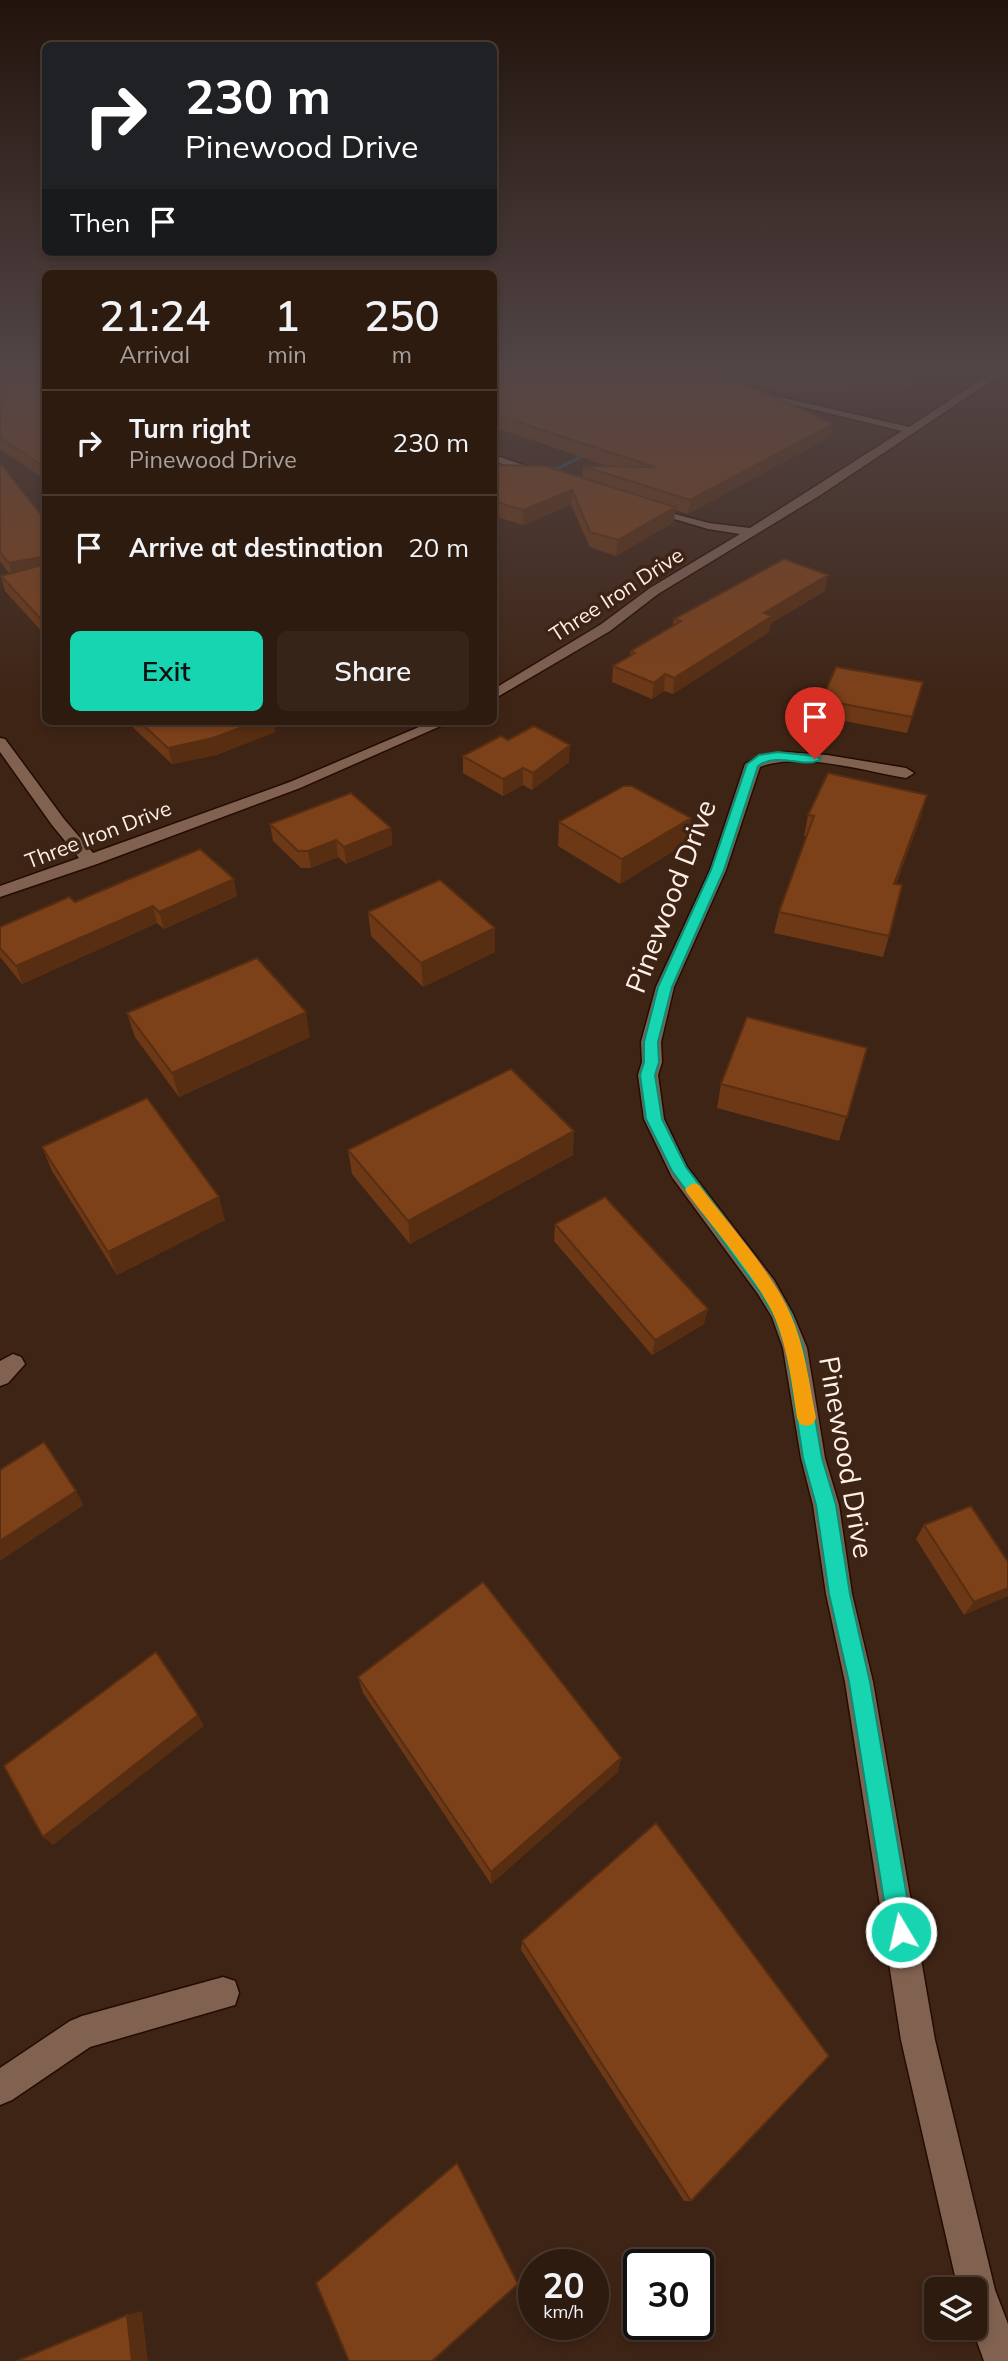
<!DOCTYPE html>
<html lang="en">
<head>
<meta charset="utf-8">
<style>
  :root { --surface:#2e1b10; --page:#362419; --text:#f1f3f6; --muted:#a7a19f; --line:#493930; --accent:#18d5b2 }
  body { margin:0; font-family:Mulish,sans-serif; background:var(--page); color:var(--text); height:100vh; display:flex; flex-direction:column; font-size:26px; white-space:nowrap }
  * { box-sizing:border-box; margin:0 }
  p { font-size:23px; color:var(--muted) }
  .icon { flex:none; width:38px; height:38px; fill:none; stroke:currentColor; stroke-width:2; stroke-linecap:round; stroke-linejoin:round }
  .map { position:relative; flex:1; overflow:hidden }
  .drawer { position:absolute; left:42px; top:270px; width:455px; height:455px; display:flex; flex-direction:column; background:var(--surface); border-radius:10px; box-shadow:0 4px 10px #0003,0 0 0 2px var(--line) }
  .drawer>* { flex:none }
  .top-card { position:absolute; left:42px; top:42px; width:455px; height:214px; border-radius:10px; box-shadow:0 4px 10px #0003,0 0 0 2px var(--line); background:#202124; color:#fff; overflow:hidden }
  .controls { position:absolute; left:924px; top:2277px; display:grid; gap:14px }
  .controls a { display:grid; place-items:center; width:63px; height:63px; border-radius:10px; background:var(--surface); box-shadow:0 4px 10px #0003,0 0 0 2px var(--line); font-size:35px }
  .speed { position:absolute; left:518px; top:2249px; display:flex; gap:14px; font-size:35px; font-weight:700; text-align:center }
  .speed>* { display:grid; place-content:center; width:91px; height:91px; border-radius:50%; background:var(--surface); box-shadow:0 4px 10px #0003,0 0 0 2px var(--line); line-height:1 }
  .speed small { font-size:18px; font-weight:400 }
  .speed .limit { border:4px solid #111; border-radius:10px; background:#fff; color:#111 }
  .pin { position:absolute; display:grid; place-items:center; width:60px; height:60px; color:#fff; margin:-72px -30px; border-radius:50% 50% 50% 0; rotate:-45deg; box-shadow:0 0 7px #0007 }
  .pin .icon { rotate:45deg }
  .me { position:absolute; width:77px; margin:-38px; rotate:351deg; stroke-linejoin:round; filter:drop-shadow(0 0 5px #0008) }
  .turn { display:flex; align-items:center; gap:24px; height:147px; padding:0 28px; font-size:32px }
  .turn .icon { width:91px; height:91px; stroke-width:2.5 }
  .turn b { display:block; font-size:49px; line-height:60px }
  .then { display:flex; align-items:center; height:66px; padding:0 28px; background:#0003; gap:14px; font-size:26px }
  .eta { display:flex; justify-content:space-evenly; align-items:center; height:119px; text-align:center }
  .eta b { font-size:42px; font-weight:600; line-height:49px }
  .action { display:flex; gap:14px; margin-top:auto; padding:14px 28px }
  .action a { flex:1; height:80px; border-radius:10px; background:var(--accent); color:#111; font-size:28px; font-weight:600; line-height:80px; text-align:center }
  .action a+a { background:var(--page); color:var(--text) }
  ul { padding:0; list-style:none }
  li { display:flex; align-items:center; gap:21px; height:105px; padding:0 28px; border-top:2px solid var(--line) }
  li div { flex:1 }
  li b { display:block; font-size:26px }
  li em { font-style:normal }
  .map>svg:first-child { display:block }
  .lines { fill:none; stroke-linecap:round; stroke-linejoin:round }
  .stream { fill:#265255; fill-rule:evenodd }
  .street-casing { stroke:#240c01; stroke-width:3 }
  .street { fill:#816251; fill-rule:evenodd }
  .wall { fill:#6c3816 }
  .shaded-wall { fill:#582e12 }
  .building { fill:#7d411a; stroke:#582e12; stroke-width:2 }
  .route { fill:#18d5b2; stroke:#108a74; stroke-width:2 }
  .slow { fill:#f59e0b }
  .labels { text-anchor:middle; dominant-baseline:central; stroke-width:7; stroke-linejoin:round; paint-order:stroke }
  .far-street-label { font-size:21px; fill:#feefe7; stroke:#3e2415 }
  .near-street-label { font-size:28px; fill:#feefe7; stroke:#3e2415 }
</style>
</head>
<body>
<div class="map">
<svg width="1008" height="2361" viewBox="0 0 1008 2361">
  <rect width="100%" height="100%" fill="#3e2415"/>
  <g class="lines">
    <path class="stream" d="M 596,447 L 598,450 L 545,477 L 540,476 Z"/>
    <g class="street-casing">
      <path id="street" d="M 1002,366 L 1008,366 L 1008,370 L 819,496 L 658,594 L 610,631 L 494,699 L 494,689 L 600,625 L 650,588 L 740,534 L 708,529 L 644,510 L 644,506 L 709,523 L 750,528 L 902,431 L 750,394 L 750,390 L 909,427 Z
        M 494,455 L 547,473 L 548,475 L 543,478 L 494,461 Z
        M 433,721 L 452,721 L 300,788 L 97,864 L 0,897 L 0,886 L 79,858 L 52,825 L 0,752 L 0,738 L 5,739 L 64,819 L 93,853 L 290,782 Z
        M 784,752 L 827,755 L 906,768 L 914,773 L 906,778 C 864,771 800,751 760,767 L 726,870 L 674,987 L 661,1042 L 662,1062 L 658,1075 L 664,1119 L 687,1167 L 774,1280 L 793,1314 L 807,1348 L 825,1458 L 839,1505 L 852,1594 L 873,1682 L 935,2040 L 995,2290 L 1008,2324 L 1008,2361 L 984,2361 L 972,2328 L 975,2328 L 975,2289 L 958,2289 L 901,2040 L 845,1682 L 826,1594 L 813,1505 L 801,1458 L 783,1348 L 772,1317 L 758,1294 L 672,1177 L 644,1119 L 638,1075 L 642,1062 L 641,1042 L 656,987 L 710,870 L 745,764 L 761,756 Z
        M 13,1354 L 21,1357 L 25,1364 L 8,1383 L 0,1386 L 0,1361 Z
        M 223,1977 L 235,1981 L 239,1993 L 235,2005 L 90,2047 L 12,2100 L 0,2105 L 0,2068 L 70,2021 L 82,2016 Z"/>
    </g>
    <use href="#street" class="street"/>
  </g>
  <path class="wall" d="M 0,366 L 46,366 L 46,480 L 0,449 Z
    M 494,366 L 905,366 L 914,376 L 911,390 L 785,393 L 750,384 L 749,385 L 833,424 L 830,437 L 688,514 L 675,510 L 674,522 L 616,556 L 590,547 L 571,505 L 523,525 L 494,516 L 494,465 L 582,478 L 583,466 L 610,467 L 494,427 Z
    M 0,463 L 46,521 L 46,636 L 5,591 L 1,576 L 9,573 L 0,561 Z
    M 825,591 L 771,623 L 769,632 L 673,694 L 664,691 L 652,699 L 612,682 L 613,666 L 630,656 L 631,651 L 673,626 L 674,619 Z
    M 923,682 L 907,733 L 818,716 L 822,700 Z
    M 126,721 L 274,721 L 275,732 L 216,755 L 172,764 Z
    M 508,740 L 569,762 L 532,790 L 523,785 L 503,796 L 463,773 L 463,756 Z
    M 808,815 L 921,816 L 896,884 L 889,936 L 883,957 L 774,933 L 779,912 L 807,836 L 804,836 Z
    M 691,818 L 688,842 L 620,884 L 558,846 L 559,822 Z
    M 270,824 L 391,828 L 392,845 L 346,864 L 338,857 L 311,868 L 301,868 L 273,841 Z
    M 237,896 L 164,929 L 157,923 L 22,984 L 0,957 L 0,927 L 75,902 Z
    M 368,912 L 495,928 L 495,952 L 423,987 L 371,936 Z
    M 127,1013 L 310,1037 L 179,1097 L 135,1037 Z
    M 867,1048 L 839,1141 L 717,1108 L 721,1084 Z
    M 42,1147 L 225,1220 L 117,1275 L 52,1171 Z
    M 348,1150 L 573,1155 L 410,1244 L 352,1174 Z
    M 555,1224 L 704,1324 L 652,1355 L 554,1241 Z
    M 924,1525 L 1008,1562 L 964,1615 L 916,1539 Z
    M 358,1677 L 621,1758 L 618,1772 L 491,1884 L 363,1693 Z
    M 522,1941 L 691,2201 L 684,2201 L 521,1950 Z"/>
  <path class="shaded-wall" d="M 833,424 L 830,437 L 688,514 L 690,500 Z
    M 572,490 L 571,505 L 523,525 L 523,510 Z
    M 675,507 L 674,522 L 616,556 L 618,540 Z
    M 46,556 L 46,571 L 13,578 L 9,563 Z
    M 828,575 L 825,591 L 771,623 L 769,632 L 673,694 L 674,678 L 764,613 Z
    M 665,674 L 664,691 L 652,699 L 654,683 Z
    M 923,682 L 919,699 L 907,733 L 912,717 Z
    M 259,721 L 274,721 L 275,732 L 216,755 L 172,764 L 168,748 Z
    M 570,745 L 569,762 L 532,790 L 533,773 Z
    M 523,768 L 523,785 L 503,796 L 503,779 Z
    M 927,795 L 921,816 L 888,905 L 894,884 Z
    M 691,818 L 688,842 L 620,884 L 622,859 Z
    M 391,828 L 392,845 L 346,864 L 344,847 Z
    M 336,840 L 338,857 L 311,868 L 308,851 Z
    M 234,879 L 237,896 L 164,929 L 159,912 Z
    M 153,906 L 157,923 L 22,984 L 16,966 Z
    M 495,928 L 495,952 L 423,987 L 421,963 Z
    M 306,1012 L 310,1037 L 179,1097 L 172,1073 Z
    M 574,1131 L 573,1155 L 410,1244 L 408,1221 Z
    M 219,1197 L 225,1220 L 117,1275 L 108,1252 Z
    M 708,1309 L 704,1324 L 652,1355 L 655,1340 Z
    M 76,1491 L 84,1505 L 0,1561 L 0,1541 Z
    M 1008,1588 L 1008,1596 L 964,1615 L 974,1602 Z
    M 198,1715 L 204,1726 L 53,1845 L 43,1837 Z
    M 621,1758 L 618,1772 L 491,1884 L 491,1872 Z
    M 142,2311 L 148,2361 L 132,2361 L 127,2315 Z"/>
  <path class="building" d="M 0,366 L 46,366 L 46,468 L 0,438 Z
    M 494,366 L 693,366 L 750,381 L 740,381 L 833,424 L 690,500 L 583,466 L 655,467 L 494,414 Z
    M 732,366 L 905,366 L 914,376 L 787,380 Z
    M 0,463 L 46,521 L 46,543 L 43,544 L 46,548 L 46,556 L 9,563 L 0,552 Z
    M 494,465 L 545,466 L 675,507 L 618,540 L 590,532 L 572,490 L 523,510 L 494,501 Z
    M 784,559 L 828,575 L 764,613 L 772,616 L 674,678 L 665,674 L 654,683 L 613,666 L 635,653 L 631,651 L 681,621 L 674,619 Z
    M 46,564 L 46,627 L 39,617 L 1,576 Z
    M 836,667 L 923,682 L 912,717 L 822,700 Z
    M 139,721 L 259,721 L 213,738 L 168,748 Z
    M 534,726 L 570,745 L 533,773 L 523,768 L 503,779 L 463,756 L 501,736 L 508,740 Z
    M 828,773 L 927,795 L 894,884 L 902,885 L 889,936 L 779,912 L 814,816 L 808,815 Z
    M 624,786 L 632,786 L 691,818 L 622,859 L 559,822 Z
    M 351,793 L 391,828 L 344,847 L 336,840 L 308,851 L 298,851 L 270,824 Z
    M 200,849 L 234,879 L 159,912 L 153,906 L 16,966 L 0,948 L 0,927 L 69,897 L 75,902 Z
    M 440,880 L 495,928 L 421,963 L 368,912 Z
    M 257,958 L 306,1012 L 172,1073 L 127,1013 Z
    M 747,1017 L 867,1048 L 847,1117 L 721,1084 Z
    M 511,1069 L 574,1131 L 408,1221 L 348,1150 Z
    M 147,1098 L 219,1197 L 108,1252 L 42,1147 Z
    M 605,1197 L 708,1309 L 655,1340 L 555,1224 Z
    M 44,1442 L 76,1491 L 0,1541 L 0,1470 Z
    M 971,1506 L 1008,1562 L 1008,1588 L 974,1602 L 924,1525 Z
    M 483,1582 L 621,1758 L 491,1872 L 358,1677 Z
    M 156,1652 L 198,1715 L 43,1837 L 4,1766 Z
    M 656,1823 L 829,2056 L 691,2201 L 522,1941 Z
    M 457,2163 L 518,2284 L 432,2361 L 349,2361 L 316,2283 Z
    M 127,2315 L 132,2361 L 17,2361 Z"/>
  <linearGradient id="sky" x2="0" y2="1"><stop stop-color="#22140c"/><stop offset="0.53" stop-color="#524546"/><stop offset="1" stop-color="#524546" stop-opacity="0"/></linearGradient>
  <rect width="1008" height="696" fill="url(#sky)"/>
  <path class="route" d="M 778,752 L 815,756 L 821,759 C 805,770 779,751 758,766 L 724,870 L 672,987 L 658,1042 L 659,1062 L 655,1075 L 662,1119 L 686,1167 L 772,1282 L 791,1314 L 803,1348 L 822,1458 L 836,1505 L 850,1594 L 870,1682 L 913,1932 L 909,1941 L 901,1944 L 892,1941 L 889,1932 L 849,1682 L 829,1594 L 816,1505 L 803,1458 L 786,1348 L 774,1316 L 760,1292 L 672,1171 L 646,1119 L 640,1075 L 644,1062 L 644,1042 L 658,987 L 711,870 L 747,764 L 759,755 Z"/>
  <path class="slow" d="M 693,1183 L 699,1185 C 726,1221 772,1272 790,1313 C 805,1346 809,1382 816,1418 L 813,1424 L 806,1426 L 800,1424 L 797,1418 C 792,1384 788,1350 775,1318 C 759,1280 713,1228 687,1193 L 685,1189 Z"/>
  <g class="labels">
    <g class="far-street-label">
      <text transform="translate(616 594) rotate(-33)">Three Iron Drive</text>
      <text transform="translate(98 834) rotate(-21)">Three Iron Drive</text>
    </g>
    <g class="near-street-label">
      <text transform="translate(670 896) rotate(-69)">Pinewood Drive</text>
      <text transform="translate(847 1457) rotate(80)">Pinewood Drive</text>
    </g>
  </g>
</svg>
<div class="controls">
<a><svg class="icon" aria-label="layers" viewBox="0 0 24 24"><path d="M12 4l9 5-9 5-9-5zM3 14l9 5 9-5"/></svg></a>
</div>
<div class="speed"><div>20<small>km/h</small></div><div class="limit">30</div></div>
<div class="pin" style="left:815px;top:759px;background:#d93025"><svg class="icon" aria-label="arrive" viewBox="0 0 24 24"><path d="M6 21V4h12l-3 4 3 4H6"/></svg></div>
<svg class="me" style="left:901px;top:1932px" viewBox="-20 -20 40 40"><circle r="17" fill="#18d5b2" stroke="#fff" stroke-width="3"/><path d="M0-11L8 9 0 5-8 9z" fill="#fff"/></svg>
<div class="top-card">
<div class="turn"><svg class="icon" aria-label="right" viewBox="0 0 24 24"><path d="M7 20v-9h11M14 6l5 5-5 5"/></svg><div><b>230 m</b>Pinewood Drive</div></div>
<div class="then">Then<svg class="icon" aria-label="arrive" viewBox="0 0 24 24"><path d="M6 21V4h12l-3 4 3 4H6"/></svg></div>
</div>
<section class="drawer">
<div class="eta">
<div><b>21:24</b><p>Arrival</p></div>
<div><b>1</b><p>min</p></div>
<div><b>250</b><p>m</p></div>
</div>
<ul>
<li><svg class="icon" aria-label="right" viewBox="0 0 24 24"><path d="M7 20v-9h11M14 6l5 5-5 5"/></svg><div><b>Turn right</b><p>Pinewood Drive</p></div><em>230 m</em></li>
<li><svg class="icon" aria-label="arrive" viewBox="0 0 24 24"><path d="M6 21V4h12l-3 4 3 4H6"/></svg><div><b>Arrive at destination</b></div><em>20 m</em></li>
</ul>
<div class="action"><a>Exit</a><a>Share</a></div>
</section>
</div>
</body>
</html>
